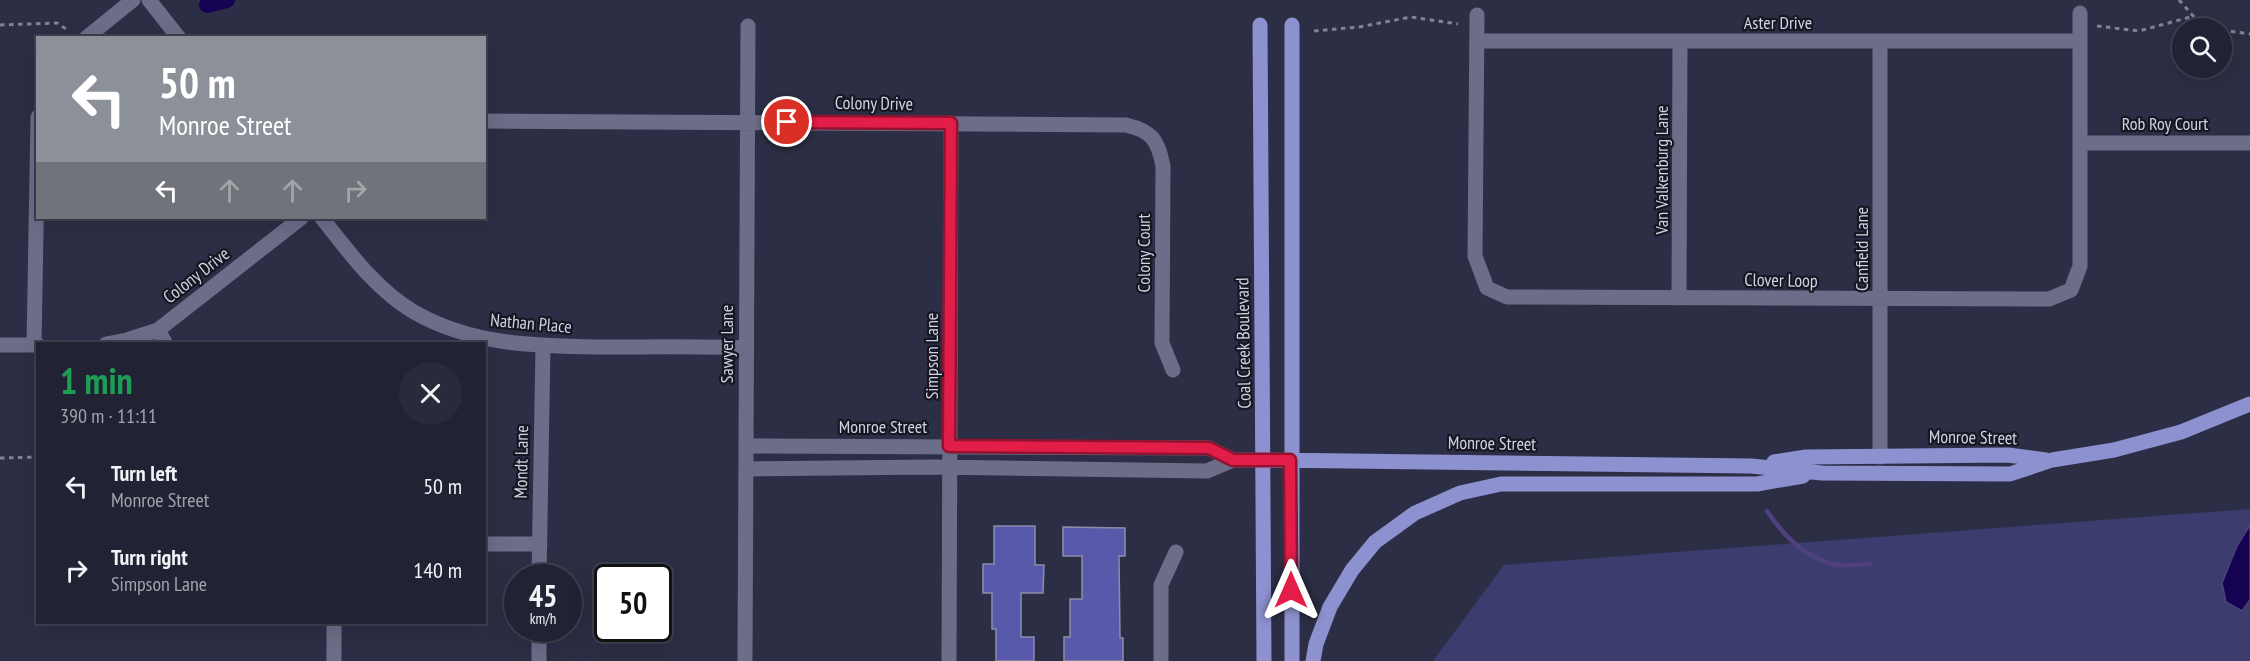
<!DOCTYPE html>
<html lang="en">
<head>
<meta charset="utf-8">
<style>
  :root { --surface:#212234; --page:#292a3c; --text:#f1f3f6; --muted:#a2a4ac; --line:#3e3f4f }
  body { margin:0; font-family:"PT Sans Narrow",sans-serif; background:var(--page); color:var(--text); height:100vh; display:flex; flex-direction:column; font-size:22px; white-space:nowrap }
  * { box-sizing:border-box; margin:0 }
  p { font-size:20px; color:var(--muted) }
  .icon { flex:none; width:33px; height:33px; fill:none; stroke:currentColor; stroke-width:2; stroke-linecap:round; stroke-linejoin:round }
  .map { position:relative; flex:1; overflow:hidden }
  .panel { position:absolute; left:36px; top:342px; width:450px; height:282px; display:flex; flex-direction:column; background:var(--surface); border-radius:0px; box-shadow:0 6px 24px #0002,0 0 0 2px var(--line) }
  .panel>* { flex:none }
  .banner { position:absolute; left:36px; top:36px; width:450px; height:183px; border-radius:0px; box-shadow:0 6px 24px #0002,0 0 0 2px var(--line); background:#8c9099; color:#fff; overflow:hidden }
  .buttons { position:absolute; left:2172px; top:18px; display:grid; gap:12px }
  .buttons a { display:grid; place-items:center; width:60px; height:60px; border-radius:50%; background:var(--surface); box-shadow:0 6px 24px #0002,0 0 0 2px var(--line); font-size:30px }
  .speed { position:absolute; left:504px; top:564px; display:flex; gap:12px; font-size:30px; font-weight:700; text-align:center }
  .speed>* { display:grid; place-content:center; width:78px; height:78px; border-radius:50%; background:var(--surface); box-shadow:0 6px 24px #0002,0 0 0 2px var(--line); line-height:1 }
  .speed small { font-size:15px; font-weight:400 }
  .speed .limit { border:3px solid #111; border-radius:9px; background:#fff; color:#111 }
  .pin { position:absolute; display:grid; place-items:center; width:51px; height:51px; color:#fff; margin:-26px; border:3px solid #fff; border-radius:50%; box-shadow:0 2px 6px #0007 }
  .me { position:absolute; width:66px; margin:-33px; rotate:0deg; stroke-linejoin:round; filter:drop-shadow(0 0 4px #0008) }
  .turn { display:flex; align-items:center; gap:21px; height:126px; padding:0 24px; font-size:27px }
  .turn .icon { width:78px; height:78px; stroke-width:2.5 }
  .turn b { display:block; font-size:42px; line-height:51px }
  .lanes { display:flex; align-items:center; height:57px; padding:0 24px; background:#0003; justify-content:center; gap:30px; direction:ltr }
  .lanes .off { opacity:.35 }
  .round { display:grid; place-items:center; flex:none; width:63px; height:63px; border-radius:32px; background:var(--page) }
  .head { display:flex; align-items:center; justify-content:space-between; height:102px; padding:0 24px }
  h1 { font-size:36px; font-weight:700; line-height:45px; color:#1e9e55 }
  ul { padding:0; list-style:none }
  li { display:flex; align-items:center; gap:18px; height:84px; padding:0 24px }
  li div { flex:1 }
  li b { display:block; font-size:22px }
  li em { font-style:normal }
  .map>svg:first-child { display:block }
  .green { fill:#3b3d6e }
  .water { fill:#160252; stroke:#4e417d; stroke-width:1.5 }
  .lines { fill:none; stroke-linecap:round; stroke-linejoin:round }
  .stream { stroke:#4e417d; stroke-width:4.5 }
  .canal { stroke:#160252; stroke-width:16 }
  .building { fill:#5859ab; stroke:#8a8daa; stroke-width:1.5 }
  .path { stroke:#808295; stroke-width:3; stroke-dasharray:4.5 4.5; stroke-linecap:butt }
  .minor { stroke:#6c6e89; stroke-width:15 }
  .major { stroke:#8e91cf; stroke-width:15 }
  .route-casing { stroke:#92132f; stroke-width:15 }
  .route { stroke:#e11d48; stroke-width:10 }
  .labels { text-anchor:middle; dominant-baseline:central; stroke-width:4.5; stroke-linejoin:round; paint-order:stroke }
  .street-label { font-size:18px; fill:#d1d3e2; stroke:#161722 }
</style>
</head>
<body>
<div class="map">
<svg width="2250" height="661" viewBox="0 0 2250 661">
  <rect width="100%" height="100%" fill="#2c2e45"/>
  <path class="green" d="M 2250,509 L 2250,661 L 1433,661 L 1504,565 Z"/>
  <path class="water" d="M 2250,525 L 2250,600 L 2242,611 L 2226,602 L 2222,583 L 2237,546 Z"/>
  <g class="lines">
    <path class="stream" d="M 1767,511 C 1783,535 1803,556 1832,564 C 1843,567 1858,564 1870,564"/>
    <path class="canal" d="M 207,5 L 227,0"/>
  </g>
  <path class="building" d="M 994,526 L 1035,526 L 1035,565 L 1044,565 L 1043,593 L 1021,593 L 1021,637 L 1034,637 L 1034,661 L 996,661 L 996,629 L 992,629 L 992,593 L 983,593 L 983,564 L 994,564 Z
    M 1063,527 L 1125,528 L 1125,556 L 1119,556 L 1120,638 L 1123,638 L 1123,661 L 1064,661 L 1064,637 L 1070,637 L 1070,599 L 1082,599 L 1082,556 L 1063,556 Z"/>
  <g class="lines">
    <path class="path" d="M 2179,0 L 2195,18 L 2216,28
      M 0,25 L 57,23 L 66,29
      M 2097,26 L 2139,31 L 2194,16
      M 2222,30 L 2250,34
      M 1314,31 L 1359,27 L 1411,17 L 1458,24
      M 0,458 L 38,457"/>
    <path class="minor" d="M 149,0 L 179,38
      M 1477,15 L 1475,256 L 1487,288 L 1507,297 L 2049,299 L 2071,290 L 2080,266 L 2080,13
      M 86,38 L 133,0
      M 1477,41 L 2080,41
      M 484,121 L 1126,125 C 1152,131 1158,140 1163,166 L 1162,343 L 1173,370
      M 2080,143 L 2250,143
      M 322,218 C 348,251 376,290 414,312 C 473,346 538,346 604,347 C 651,347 699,346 746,348
      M 1679,298 L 1680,41
      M 158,330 L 166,344
      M 106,344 L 127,340 L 158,330 L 301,218
      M 0,345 L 38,345
      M 34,345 L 38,117
      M 746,446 L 1209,448 L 1233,460
      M 1880,457 L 1880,42
      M 746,469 L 932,467 L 1207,471 L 1233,460 L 1264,460
      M 484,544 L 540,544
      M 539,578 L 543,346
      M 334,661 L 334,622
      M 539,661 L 539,628
      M 745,661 L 748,26
      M 949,661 L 951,123
      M 1161,661 L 1161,585 L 1176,552"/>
    <path class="major" d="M 1260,25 L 1264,661
      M 1264,460 L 1751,466 L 1822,473 L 2010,474 L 2052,460 L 2114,450 L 2181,432 L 2250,404
      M 1774,462 L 1806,457 L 2008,455 L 2046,460
      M 1292,661 L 1292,25
      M 1313,661 L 1316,644 L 1330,607 L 1352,570 L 1375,542 L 1415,513 L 1460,493 L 1501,484 L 1757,484 L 1803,476"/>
  </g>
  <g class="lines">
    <g class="route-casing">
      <path id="route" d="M 787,122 L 951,123 L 949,446 L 1209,448 L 1233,460 L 1290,460 L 1291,590"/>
    </g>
    <use href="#route" class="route"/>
  </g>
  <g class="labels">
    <g class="street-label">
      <text x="1778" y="22">Aster Drive</text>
      <text transform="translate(874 103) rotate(1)">Colony Drive</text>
      <text x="2165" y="123">Rob Roy Court</text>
      <text transform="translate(1661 170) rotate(-90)">Van Valkenburg Lane</text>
      <text transform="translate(1861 249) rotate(-90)">Canfield Lane</text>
      <text transform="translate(1143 253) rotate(-90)">Colony Court</text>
      <text transform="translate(196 275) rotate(-38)">Colony Drive</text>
      <text transform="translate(1781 280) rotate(1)">Clover Loop</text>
      <text transform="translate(531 323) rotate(5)">Nathan Place</text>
      <text transform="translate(1243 343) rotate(-91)">Coal Creek Boulevard</text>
      <text transform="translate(726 344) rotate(-90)">Sawyer Lane</text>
      <text transform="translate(931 356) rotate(-90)">Simpson Lane</text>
      <text x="883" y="426">Monroe Street</text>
      <text transform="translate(1973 437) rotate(1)">Monroe Street</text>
      <text transform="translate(1492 443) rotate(1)">Monroe Street</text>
      <text transform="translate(521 462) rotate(-89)">Mondt Lane</text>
    </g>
  </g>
</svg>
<div class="buttons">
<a><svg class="icon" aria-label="search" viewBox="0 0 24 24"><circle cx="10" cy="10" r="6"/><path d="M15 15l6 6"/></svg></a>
</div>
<div class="speed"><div>45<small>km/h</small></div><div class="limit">50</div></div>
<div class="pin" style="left:787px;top:122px;background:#d93025"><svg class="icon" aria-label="arrive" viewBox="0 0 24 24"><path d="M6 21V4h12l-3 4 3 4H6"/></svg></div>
<svg class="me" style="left:1291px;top:590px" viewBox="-20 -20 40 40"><path d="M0-17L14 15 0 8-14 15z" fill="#e11d48" stroke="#fff" stroke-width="4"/></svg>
<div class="banner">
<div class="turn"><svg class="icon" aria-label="left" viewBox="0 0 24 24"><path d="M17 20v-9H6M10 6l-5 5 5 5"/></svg><div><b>50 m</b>Monroe Street</div></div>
<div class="lanes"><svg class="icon" aria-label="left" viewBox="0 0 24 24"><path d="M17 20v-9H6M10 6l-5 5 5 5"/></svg><svg class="icon off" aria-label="ahead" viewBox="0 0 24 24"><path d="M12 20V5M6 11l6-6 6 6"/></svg><svg class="icon off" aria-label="ahead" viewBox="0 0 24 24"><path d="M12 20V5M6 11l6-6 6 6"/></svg><svg class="icon off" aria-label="right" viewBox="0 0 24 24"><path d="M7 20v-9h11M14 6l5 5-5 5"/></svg></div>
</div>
<section class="panel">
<div class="head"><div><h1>1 min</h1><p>390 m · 11:11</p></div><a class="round"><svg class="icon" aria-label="close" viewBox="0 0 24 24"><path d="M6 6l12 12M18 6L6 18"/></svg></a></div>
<ul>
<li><svg class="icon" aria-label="left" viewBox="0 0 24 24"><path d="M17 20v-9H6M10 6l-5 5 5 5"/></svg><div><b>Turn left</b><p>Monroe Street</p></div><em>50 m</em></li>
<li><svg class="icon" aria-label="right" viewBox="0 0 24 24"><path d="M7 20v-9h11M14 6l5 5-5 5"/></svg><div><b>Turn right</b><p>Simpson Lane</p></div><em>140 m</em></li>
</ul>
</section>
</div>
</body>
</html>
